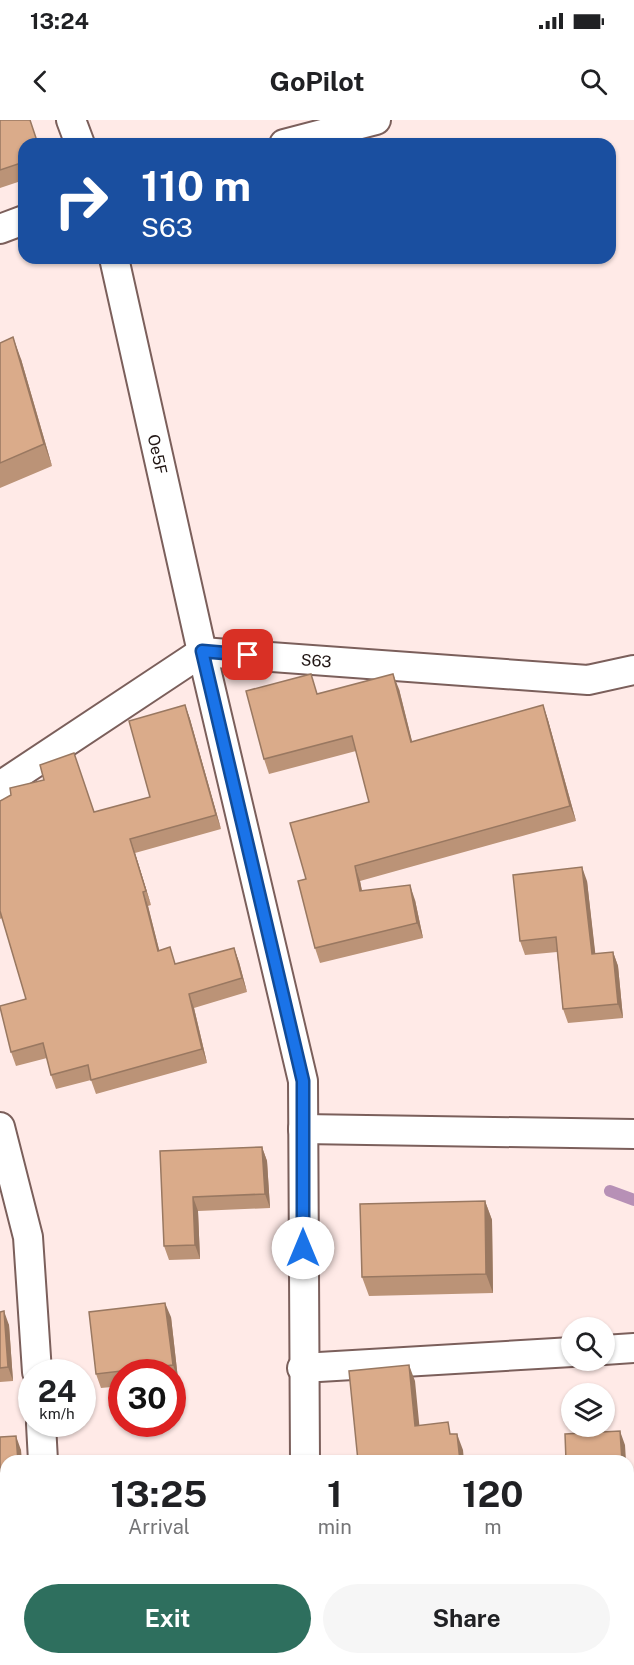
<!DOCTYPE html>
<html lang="en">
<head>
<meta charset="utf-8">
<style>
  :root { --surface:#fff; --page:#f6f6f6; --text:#202124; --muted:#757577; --accent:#2e6f5e }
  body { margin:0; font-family:"Public Sans",sans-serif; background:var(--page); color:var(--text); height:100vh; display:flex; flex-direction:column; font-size:22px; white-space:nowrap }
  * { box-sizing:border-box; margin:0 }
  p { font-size:20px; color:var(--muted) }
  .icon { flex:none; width:33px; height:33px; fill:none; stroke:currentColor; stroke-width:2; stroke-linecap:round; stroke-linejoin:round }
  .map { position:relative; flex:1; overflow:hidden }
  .panel { position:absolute; left:0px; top:1335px; width:634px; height:210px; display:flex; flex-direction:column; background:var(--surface); border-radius:18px 18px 0 0; box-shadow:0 2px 4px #0004 }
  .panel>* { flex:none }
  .hud { position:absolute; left:18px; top:18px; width:598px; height:126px; border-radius:18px; box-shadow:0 2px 4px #0004; background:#1a4fa0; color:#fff; overflow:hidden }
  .buttons { position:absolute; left:561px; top:1197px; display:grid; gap:12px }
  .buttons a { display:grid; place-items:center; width:54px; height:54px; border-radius:50%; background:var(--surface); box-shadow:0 2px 4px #0004; font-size:30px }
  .speed { position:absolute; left:18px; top:1239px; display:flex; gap:12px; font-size:30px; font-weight:700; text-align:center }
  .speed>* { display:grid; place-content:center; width:78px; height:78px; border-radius:50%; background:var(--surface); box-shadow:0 2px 4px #0004; line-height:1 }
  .speed small { font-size:15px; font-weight:400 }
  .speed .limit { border:9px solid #d22; background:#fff; color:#111 }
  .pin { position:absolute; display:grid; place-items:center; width:51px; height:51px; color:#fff; margin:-26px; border-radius:12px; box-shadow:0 3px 9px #0006 }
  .me { position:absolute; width:66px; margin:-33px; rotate:0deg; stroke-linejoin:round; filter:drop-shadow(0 0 4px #0008) }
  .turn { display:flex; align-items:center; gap:21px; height:126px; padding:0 24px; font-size:27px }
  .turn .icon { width:78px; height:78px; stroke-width:2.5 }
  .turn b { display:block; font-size:42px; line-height:51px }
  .eta { display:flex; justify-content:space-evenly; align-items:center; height:102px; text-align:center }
  .eta b { font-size:36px; font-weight:700; line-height:42px }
  .cta { display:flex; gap:12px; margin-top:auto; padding:12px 24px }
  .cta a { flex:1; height:69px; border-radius:36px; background:var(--accent); color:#fff; font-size:24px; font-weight:700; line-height:69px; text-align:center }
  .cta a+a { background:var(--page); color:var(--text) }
  .status { display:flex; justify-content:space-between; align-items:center; height:42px; padding:0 30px; background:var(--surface); direction:ltr }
  .status svg { height:16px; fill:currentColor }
  header { display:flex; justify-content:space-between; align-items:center; height:78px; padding:0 24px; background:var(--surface); font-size:27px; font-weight:700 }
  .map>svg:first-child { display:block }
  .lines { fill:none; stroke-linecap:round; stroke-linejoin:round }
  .stream { stroke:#b790b6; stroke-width:12 }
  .minor-casing { stroke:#7b5f5b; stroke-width:32 }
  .minor { stroke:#fff; stroke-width:28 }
  .wall { fill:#bb9377 }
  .shaded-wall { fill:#997861 }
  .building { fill:#daab8a; stroke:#997861; stroke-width:1.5 }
  .route-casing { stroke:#114b97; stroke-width:15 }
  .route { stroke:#1a73e8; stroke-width:10 }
  .labels { text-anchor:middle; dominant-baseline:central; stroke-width:6; stroke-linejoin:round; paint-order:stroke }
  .street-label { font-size:16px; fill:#211614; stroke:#fff }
</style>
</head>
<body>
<div class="status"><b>13:24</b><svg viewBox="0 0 49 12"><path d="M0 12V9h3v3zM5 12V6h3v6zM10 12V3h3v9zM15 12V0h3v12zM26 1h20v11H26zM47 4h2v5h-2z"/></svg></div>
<header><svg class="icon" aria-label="back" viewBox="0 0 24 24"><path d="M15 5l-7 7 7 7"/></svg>GoPilot<svg class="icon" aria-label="search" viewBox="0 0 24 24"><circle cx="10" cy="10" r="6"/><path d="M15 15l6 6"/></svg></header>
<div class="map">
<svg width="634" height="1545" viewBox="0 0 634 1545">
  <rect width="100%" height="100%" fill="#ffeae7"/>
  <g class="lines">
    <path class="stream" d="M 610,1071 L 634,1080"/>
    <g class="minor-casing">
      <g id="minor">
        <path d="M 71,0 L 80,24"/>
        <path d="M 284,24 L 376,0"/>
        <path d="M 0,109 L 24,100"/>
        <path id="s1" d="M 114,138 L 202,532 L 303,961 L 305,1341"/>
        <path id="s2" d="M 0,666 L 202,532 L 588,560 L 634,550"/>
        <path d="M 0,1007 L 28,1117 L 37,1252"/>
        <path d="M 303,1009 L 634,1014"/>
        <path d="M 604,1230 L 634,1228"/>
        <path d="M 302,1248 L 572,1232"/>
        <path d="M 41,1304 L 43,1341"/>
        <path d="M 628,1520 L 634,1519"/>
        <path d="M 57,1539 L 58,1545"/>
        <path d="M 310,1541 L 340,1539"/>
      </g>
    </g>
    <use href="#minor" class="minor"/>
  </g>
  <path class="wall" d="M 0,0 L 24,24 L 24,60 L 0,68 Z
    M 0,223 L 21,239 L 52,346 L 0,368 Z
    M 399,569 L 412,622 L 543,585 L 548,600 L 576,701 L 360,761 L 362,771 L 415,780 L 423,818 L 320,843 L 315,828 L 306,759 L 369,682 L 356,631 L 269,654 L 264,639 L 318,573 Z
    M 185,585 L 190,599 L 221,709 L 135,733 L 151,785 L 148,786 L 159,830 L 176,844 L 234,828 L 239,842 L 247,872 L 194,888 L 207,943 L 96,974 L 91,960 L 56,969 L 51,955 L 47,938 L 16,946 L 11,932 L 26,879 L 2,798 L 0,799 L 0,681 L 95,692 L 150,677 Z
    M 587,761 L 595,834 L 613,832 L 618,846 L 623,898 L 568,903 L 563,889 L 557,832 L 525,835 L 520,821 Z
    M 262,1027 L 267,1041 L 270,1088 L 198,1091 L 200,1139 L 169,1140 L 164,1126 L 160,1031 Z
    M 485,1081 L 492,1100 L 493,1173 L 369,1176 L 362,1157 Z
    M 0,1192 L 9,1205 L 13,1261 L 0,1262 Z
    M 171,1197 L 178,1259 L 172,1260 L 172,1252 L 122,1252 L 122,1266 L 101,1268 L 96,1254 Z
    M 0,1317 L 21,1330 L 6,1341 L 6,1375 L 0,1376 Z"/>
  <path class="shaded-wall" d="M 13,217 L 21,239 L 52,346 L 44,324 Z
    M 393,554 L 399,569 L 416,637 L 411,622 Z
    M 185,585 L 190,599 L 221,709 L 216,695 Z
    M 543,585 L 548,600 L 576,701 L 570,686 Z
    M 130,719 L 135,733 L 151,785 L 146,771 Z
    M 355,746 L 360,761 L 365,786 L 360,771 Z
    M 582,747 L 587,761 L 597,848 L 592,834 Z
    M 410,765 L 415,780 L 423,818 L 417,803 Z
    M 143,772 L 148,786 L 163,845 L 158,831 Z
    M 234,828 L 239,842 L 247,872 L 242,858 Z
    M 613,832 L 618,846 L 623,898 L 618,884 Z
    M 189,874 L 194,888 L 207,943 L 202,929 Z
    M 262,1027 L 267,1041 L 270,1088 L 265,1074 Z
    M 193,1077 L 198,1091 L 200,1139 L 195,1125 Z
    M 485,1081 L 492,1100 L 493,1173 L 486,1154 Z
    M 165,1183 L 171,1197 L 178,1259 L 173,1245 Z
    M 4,1191 L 9,1205 L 13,1261 L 8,1247 Z
    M 409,1245 L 415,1261 L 421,1322 L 415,1306 Z
    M 620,1311 L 625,1325 L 626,1341 L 622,1341 Z
    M 457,1314 L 463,1330 L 464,1341 L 460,1341 Z
    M 16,1316 L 21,1330 L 22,1341 L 18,1341 Z
    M 613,1539 L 617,1539 L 617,1545 L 614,1545 Z"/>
  <path class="building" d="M 0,0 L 30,0 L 38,24 L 24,24 L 24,42 L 0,50 Z
    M 13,217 L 44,324 L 0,343 L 0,223 Z
    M 311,554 L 317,574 L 393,554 L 411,622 L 543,585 L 570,686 L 355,746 L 360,771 L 410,765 L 417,803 L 315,828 L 298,761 L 306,759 L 290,703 L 369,682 L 352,616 L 264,639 L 246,571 Z
    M 185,585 L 216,695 L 130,719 L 146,771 L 143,772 L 158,831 L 170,827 L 175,844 L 234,828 L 242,858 L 189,874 L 202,929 L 91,960 L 88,945 L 51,955 L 43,923 L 11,932 L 0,887 L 0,886 L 26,879 L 0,791 L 0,681 L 11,675 L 10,668 L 44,660 L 40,645 L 74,633 L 94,692 L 150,677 L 129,601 Z
    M 582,747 L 592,834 L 613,832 L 618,884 L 563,889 L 556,817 L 520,821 L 513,755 Z
    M 262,1027 L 265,1074 L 193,1077 L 195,1125 L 164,1126 L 160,1031 Z
    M 485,1081 L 486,1154 L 362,1157 L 360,1084 Z
    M 165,1183 L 173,1245 L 96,1254 L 89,1192 Z
    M 4,1191 L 8,1247 L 0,1248 L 0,1192 Z
    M 409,1245 L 415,1306 L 448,1302 L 450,1314 L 457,1314 L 460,1341 L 358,1341 L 349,1251 Z
    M 620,1311 L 622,1341 L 566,1341 L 565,1314 Z
    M 16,1316 L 18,1341 L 6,1341 L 6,1361 L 0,1361 L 0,1317 Z
    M 214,1539 L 242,1539 L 243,1545 L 190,1545 L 189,1542 Z
    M 575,1539 L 613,1539 L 614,1545 L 576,1545 Z"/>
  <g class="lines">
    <g class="route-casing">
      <path id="route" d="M 248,535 L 202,531 L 303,961 L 303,1128"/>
    </g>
    <use href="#route" class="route"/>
  </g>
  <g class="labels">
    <g class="street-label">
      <text stroke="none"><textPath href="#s1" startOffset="201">Oe5F</textPath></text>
      <text stroke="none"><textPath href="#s2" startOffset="357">S63</textPath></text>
    </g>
  </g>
</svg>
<div class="buttons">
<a><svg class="icon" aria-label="search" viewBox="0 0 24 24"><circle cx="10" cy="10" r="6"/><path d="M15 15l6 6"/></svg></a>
<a><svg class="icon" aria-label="layers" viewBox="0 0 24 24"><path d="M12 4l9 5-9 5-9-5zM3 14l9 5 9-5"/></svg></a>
</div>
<div class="speed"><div>24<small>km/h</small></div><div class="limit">30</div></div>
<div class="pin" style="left:248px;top:535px;background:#d93025"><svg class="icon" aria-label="arrive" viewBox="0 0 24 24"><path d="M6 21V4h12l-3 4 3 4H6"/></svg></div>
<svg class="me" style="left:303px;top:1128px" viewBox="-20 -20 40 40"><circle r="19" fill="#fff"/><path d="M0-13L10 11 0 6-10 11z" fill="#1a73e8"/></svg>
<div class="hud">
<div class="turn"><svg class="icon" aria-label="right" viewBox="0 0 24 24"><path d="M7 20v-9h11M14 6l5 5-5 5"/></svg><div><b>110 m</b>S63</div></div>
</div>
<section class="panel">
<div class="eta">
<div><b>13:25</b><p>Arrival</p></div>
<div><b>1</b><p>min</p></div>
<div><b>120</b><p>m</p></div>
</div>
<div class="cta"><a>Exit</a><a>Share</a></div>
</section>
</div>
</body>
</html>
